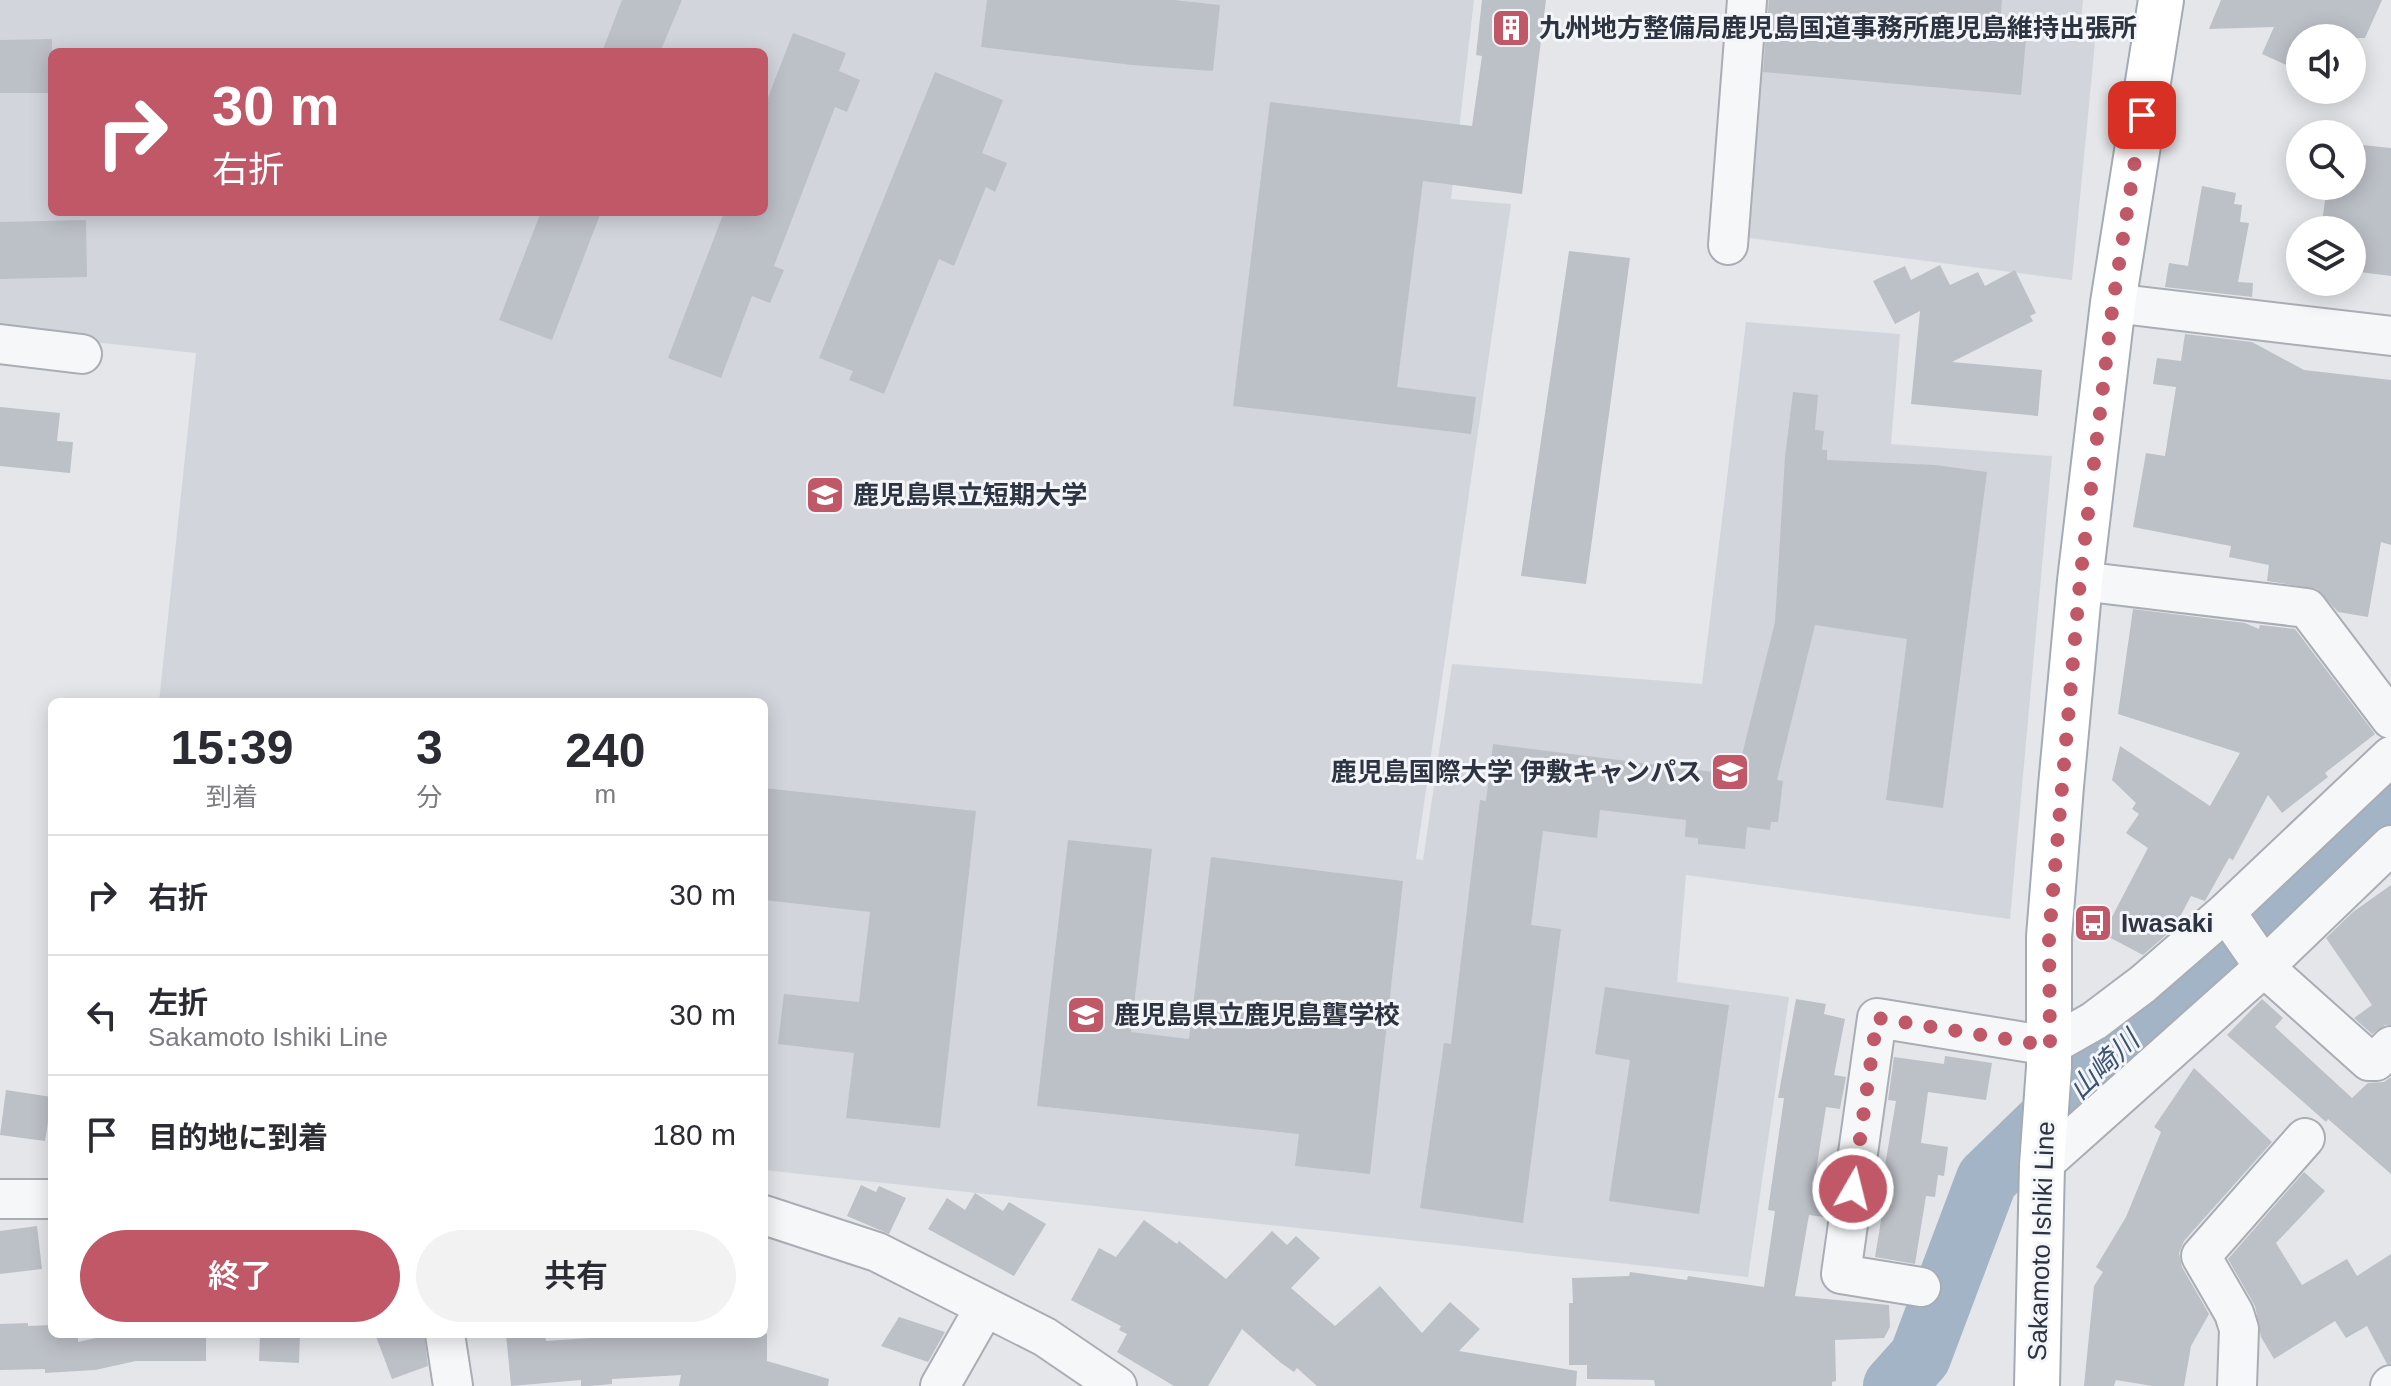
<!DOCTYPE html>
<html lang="ja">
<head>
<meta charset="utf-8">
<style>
  :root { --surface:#fff; --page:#f2f2f3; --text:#2b2b33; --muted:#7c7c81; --line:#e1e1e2; --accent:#c05868 }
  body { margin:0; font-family:Helvetica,"Noto Sans JP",sans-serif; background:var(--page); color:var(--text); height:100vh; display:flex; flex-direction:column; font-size:30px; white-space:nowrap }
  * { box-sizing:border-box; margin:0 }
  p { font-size:26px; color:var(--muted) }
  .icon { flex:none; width:44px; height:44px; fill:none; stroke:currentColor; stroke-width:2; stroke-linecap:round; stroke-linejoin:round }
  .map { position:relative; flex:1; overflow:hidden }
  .details { position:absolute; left:48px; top:698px; width:720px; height:640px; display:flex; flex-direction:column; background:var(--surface); border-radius:12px; box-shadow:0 4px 20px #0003 }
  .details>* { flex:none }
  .top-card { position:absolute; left:48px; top:48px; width:720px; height:168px; border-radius:12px; box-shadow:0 4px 20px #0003; background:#c05868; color:#fff; overflow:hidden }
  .tools { position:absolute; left:2286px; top:24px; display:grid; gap:16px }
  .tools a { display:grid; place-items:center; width:80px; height:80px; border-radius:50%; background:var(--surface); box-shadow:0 4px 20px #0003; font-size:40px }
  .pin { position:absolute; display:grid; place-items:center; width:68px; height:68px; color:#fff; margin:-34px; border-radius:16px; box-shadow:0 4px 12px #0006 }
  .me { position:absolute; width:88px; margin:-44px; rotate:8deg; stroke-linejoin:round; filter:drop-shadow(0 0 6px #0008) }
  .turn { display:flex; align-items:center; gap:28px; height:168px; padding:0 32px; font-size:36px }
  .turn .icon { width:104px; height:104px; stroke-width:2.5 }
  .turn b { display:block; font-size:56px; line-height:68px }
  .eta { display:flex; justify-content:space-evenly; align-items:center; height:136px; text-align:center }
  .eta b { font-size:48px; font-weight:600; line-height:56px }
  .primary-button { display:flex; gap:16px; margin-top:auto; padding:16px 32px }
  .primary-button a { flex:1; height:92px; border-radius:48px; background:var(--accent); color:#fff; font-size:32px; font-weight:600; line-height:92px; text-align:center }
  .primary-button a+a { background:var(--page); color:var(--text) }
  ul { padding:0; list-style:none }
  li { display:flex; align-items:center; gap:24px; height:120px; padding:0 32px; border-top:2px solid var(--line) }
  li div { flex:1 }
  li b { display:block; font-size:30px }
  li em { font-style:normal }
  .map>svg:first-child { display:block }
  .built { fill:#d2d6dc; fill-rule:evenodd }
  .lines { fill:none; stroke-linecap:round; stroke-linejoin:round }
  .river { stroke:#a3b4c6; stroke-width:62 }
  .building { fill:#bcc0c7 }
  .minor-casing { stroke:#a9adb4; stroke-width:42 }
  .major-casing { stroke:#a4abb5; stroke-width:48 }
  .minor { stroke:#f6f7f9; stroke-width:38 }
  .major { stroke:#fff; stroke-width:44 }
  .route { stroke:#c05868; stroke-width:14; stroke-dasharray:0 25.2 }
  .labels { text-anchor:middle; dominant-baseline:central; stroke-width:6; stroke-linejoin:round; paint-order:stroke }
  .poi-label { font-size:26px; font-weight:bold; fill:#2d3441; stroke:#f3f5f8; text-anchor:start }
  .street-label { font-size:26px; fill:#2d3441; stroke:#f3f5f8 }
  .water-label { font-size:28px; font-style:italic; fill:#3c5370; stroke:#f3f5f8 }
</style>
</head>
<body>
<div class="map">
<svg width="2391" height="1386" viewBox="0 0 2391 1386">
  <rect width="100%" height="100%" fill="#e4e6ea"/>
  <path class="built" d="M 0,0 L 1474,0 L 1451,199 L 1511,204 L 1416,859 L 1423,860 L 1452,664 L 1702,684 L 1746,322 L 1900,334 L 1891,444 L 2052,456 L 2010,919 L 1686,875 L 1677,982 L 1789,997 L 1748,1277 L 764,1170 L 764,702 L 159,702 L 196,353 L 0,332 ZM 52,52 L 764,52 L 764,212 L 52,212 Z
    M 1763,0 L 2083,0 L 2081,21 L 2095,43 L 2072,280 L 1749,238 Z"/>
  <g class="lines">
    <path class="river" d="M 1894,1386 L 1920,1357 L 1987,1179 L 2210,963 L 2391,797"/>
  </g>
  <path class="building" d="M 622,0 L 682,0 L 660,52 L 602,52 Z
    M 987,0 L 1174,0 L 1220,5 L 1213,71 L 1132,65 L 981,47 Z
    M 1482,0 L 1546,0 L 1522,194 L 1423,181 L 1397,387 L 1476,397 L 1471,434 L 1233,406 L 1270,102 L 1472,126 L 1482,56 L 1476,55 Z
    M 1769,0 L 2002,0 L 2000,24 L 2027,27 L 2021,95 L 1763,72 Z
    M 2221,0 L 2382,0 L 2365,38 L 2300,38 L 2300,71 L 2262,54 L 2274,27 L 2209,29 Z
    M 793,33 L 846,53 L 839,71 L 860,80 L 847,112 L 835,107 L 774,266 L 784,270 L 770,303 L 752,296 L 721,378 L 668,358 L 724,212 L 764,212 L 764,108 Z
    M 52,39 L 52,93 L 0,93 L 0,40 Z
    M 935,72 L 1003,100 L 982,153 L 1007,163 L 995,192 L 986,187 L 954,266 L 939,259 L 884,394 L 849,380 L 853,371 L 819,358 Z
    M 2352,144 L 2391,148 L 2391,276 L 2352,271 L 2352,230 L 2321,230 L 2327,186 L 2352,186 Z
    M 2202,186 L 2236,193 L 2234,204 L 2242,205 L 2240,222 L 2249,223 L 2238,282 L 2253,283 L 2252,297 L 2165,287 L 2169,263 L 2188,266 Z
    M 541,212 L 601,212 L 552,340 L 499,320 Z
    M 86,220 L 87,277 L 0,279 L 0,222 Z
    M 1569,251 L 1630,258 L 1586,584 L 1521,576 Z
    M 1940,265 L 1950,285 L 1978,272 L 1985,286 L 2015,270 L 2036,313 L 2030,316 L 2033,321 L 1952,362 L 2042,370 L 2038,416 L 1911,404 L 1920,311 L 1895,324 L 1873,281 L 1905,266 L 1911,280 Z
    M 2185,334 L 2252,342 L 2304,370 L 2391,380 L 2391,545 L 2381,542 L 2368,617 L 2338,612 L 2317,589 L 2267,581 L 2269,565 L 2229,557 L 2231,546 L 2133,527 L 2146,453 L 2165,456 L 2176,387 L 2153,384 L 2157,358 L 2181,361 Z
    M 1793,392 L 1818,395 L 1815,430 L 1824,431 L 1822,450 L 1827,450 L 1827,460 L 1935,465 L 1987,472 L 1943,808 L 1886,800 L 1907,639 L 1815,625 L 1777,780 L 1783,781 L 1778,822 L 1771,822 L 1770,830 L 1747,827 L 1745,849 L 1698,844 L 1698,838 L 1685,837 L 1686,820 L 1600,810 L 1597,838 L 1543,831 L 1531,925 L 1561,929 L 1523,1223 L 1420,1208 L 1444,1043 L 1451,1044 L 1480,800 L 1486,801 L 1493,744 L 1737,775 L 1775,622 L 1785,457 Z
    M 0,407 L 60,413 L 57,441 L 73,442 L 70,473 L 0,466 Z
    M 2133,609 L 2245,623 L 2259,629 L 2260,625 L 2295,629 L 2375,734 L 2325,773 L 2328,777 L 2282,813 L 2268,795 L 2233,860 L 2229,858 L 2205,901 L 2191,896 L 2174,928 L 2143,955 L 2103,934 L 2148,848 L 2126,833 L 2139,814 L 2132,809 L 2136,803 L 2112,780 L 2120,746 L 2210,806 L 2240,753 L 2118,714 Z
    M 764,788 L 976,811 L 940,1128 L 846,1118 L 854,1053 L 778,1044 L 784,994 L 859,1002 L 870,912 L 764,900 Z
    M 1068,840 L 1152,849 L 1131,1032 L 1189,1039 L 1211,857 L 1403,881 L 1370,1174 L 1295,1166 L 1299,1134 L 1037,1106 Z
    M 2391,885 L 2391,1025 L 2385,1025 L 2372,1034 L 2354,1018 L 2372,1005 L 2326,938 L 2353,912 Z
    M 1605,987 L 1729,1005 L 1699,1214 L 1609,1201 L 1630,1060 L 1595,1054 Z
    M 1796,999 L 1826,1004 L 1824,1014 L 1845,1019 L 1834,1075 L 1846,1077 L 1840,1109 L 1826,1107 L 1815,1178 L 1829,1180 L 1824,1217 L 1809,1215 L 1795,1296 L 1889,1305 L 1890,1327 L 1884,1338 L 1835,1340 L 1836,1381 L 1832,1382 L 1832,1386 L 1655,1386 L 1654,1380 L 1587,1379 L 1587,1365 L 1569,1365 L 1569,1303 L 1573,1303 L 1572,1278 L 1629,1276 L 1630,1272 L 1687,1280 L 1688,1276 L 1764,1287 L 1775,1211 L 1768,1210 L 1784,1098 L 1778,1098 Z
    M 2262,999 L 2283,1018 L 2275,1027 L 2352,1098 L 2368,1083 L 2384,1082 L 2391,1077 L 2391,1174 L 2328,1119 L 2326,1122 L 2227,1035 Z
    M 1945,1056 L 1992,1063 L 1986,1100 L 1928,1092 L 1921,1143 L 1948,1147 L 1944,1176 L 1938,1175 L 1935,1197 L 1926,1196 L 1915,1264 L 1875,1257 L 1886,1190 L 1881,1189 L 1896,1101 L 1888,1100 L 1894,1057 L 1944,1064 Z
    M 2194,1068 L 2272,1142 L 2184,1241 L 2179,1253 L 2182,1267 L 2209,1314 L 2191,1346 L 2184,1386 L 2152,1386 L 2116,1380 L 2114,1386 L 2084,1386 L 2094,1286 L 2103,1272 L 2096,1267 L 2126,1217 L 2161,1132 L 2154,1127 Z
    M 6,1090 L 52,1097 L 45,1141 L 0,1135 Z
    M 2304,1172 L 2325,1191 L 2276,1243 L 2302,1285 L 2347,1259 L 2357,1276 L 2391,1254 L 2391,1364 L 2387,1364 L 2367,1326 L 2346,1338 L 2335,1321 L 2274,1359 L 2261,1337 L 2255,1306 L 2228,1259 Z
    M 861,1185 L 876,1192 L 879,1186 L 906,1198 L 889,1234 L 847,1216 Z
    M 975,1193 L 1003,1211 L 1009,1202 L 1046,1224 L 1014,1276 L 928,1229 L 947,1198 L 965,1210 Z
    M 1144,1220 L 1177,1244 L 1179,1241 L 1226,1279 L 1272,1231 L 1287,1245 L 1296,1236 L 1320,1258 L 1291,1288 L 1335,1326 L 1380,1286 L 1422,1333 L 1450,1302 L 1480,1329 L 1459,1351 L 1577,1371 L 1576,1386 L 1317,1386 L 1297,1368 L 1294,1372 L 1281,1363 L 1242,1329 L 1208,1386 L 1174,1386 L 1117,1352 L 1127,1334 L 1119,1330 L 1121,1326 L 1071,1300 L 1099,1248 L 1116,1257 Z
    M 37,1226 L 42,1269 L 0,1274 L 0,1231 Z
    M 899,1317 L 945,1332 L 928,1362 L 881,1346 Z
    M 28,1323 L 28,1326 L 52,1325 L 52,1334 L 78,1334 L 78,1342 L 114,1334 L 206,1334 L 206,1361 L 136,1361 L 95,1370 L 45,1373 L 45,1369 L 0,1370 L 0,1324 Z
    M 260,1334 L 300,1334 L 299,1363 L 259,1361 Z
    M 375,1334 L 424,1334 L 428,1366 L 392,1379 Z
    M 506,1334 L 545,1334 L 546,1341 L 650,1334 L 767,1334 L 767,1361 L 829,1379 L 828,1386 L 679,1386 L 681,1375 L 612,1379 L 612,1384 L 590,1386 L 581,1386 L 581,1380 L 511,1386 Z"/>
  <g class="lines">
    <g class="minor-casing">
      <path id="minor" d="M 1728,245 L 1747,0
        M 2113,303 L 2391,336
        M 0,344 L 82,354
        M 2080,581 L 2307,608 L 2391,719
        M 2226,912 L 2264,967 L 2369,1061 L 2376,1061 L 2391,1046
        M 2042,1165 L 2264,967 L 2391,845
        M 0,1199 L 52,1199
        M 764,1215 L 877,1252 L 1045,1337 L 1117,1386
        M 1921,1287 L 1841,1274 L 1877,1018 L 2050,1046 L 2094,1021 L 2143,984 L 2226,912 L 2391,756
        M 445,1334 L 453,1386
        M 940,1386 L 985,1307
        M 2237,1386 L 2239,1329 L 2234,1313 L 2201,1256 L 2305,1138
        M 2390,1386 L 2391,1385"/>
    </g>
    <g class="major-casing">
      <path id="major" d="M 2037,1386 L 2042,1165 L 2049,1067 L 2049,937 L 2061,786 L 2080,581 L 2113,303 L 2161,0"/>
    </g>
    <use href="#minor" class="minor"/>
    <use href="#major" class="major"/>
  </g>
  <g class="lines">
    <path class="route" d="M 1853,1189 L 1877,1018 L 2050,1046 L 2049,937 L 2080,581 L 2113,303 L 2142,115"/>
  </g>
  <defs>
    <g id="building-square" transform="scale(2)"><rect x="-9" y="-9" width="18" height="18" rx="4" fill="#c05868" stroke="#f3f5f8"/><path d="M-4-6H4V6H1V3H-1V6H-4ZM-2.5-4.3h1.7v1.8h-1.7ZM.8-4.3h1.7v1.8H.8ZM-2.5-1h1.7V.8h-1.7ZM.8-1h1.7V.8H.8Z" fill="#fff"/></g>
    <g id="university-square" transform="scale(2)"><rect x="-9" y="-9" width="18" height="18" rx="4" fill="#c05868" stroke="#f3f5f8"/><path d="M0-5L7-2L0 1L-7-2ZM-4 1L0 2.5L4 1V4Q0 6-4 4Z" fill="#fff"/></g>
    <g id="bus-square" transform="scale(2)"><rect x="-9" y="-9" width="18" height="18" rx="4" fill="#c05868" stroke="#f3f5f8"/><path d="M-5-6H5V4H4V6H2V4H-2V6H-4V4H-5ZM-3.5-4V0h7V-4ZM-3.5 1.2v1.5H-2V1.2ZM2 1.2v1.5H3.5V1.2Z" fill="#fff"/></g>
    <g id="school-square" transform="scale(2)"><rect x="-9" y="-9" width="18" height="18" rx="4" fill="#c05868" stroke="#f3f5f8"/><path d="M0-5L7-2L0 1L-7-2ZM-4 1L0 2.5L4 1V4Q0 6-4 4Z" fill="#fff"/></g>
  </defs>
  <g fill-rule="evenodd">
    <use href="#building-square" x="1511" y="28"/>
    <use href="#university-square" x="825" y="495"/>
    <use href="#university-square" x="1730" y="772"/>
    <use href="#bus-square" x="2093" y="923"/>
    <use href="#school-square" x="1086" y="1015"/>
  </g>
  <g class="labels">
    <g class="poi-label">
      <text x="1539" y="28">九州地方整備局鹿児島国道事務所鹿児島維持出張所</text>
      <text x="853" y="495">鹿児島県立短期大学</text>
      <text x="1702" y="772" text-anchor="end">鹿児島国際大学 伊敷キャンパス</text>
      <text x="2121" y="923">Iwasaki</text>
      <text x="1114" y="1015">鹿児島県立鹿児島聾学校</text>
    </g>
    <g class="street-label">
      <text transform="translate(2041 1241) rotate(-88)">Sakamoto Ishiki Line</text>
    </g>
    <g class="water-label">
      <text transform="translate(2104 1065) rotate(-44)">山崎川</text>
    </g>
  </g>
</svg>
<div class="tools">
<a><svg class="icon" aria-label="sound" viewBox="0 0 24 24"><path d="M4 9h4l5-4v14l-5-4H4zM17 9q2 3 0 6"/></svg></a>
<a><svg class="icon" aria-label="search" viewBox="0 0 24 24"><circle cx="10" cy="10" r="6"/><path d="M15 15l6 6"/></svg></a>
<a><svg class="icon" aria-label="layers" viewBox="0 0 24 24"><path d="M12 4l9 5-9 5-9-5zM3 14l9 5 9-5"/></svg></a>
</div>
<div class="pin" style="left:2142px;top:115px;background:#d93025"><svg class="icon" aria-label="arrive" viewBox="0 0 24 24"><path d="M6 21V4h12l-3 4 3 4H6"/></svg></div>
<svg class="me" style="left:1853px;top:1189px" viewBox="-20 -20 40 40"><circle r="17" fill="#c05868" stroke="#fff" stroke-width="3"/><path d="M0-11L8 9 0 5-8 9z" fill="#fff"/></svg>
<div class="top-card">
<div class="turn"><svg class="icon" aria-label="right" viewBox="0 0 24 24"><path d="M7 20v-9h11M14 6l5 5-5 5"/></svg><div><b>30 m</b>右折</div></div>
</div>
<section class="details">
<div class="eta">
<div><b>15:39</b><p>到着</p></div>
<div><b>3</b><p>分</p></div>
<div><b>240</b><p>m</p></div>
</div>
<ul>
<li><svg class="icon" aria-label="right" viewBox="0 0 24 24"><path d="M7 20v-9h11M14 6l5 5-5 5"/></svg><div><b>右折</b></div><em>30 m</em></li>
<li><svg class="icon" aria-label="left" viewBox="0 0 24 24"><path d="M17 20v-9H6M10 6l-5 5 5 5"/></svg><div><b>左折</b><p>Sakamoto Ishiki Line</p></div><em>30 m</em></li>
<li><svg class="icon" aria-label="arrive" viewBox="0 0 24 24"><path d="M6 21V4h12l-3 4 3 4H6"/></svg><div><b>目的地に到着</b></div><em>180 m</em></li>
</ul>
<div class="primary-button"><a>終了</a><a>共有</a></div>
</section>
</div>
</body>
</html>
